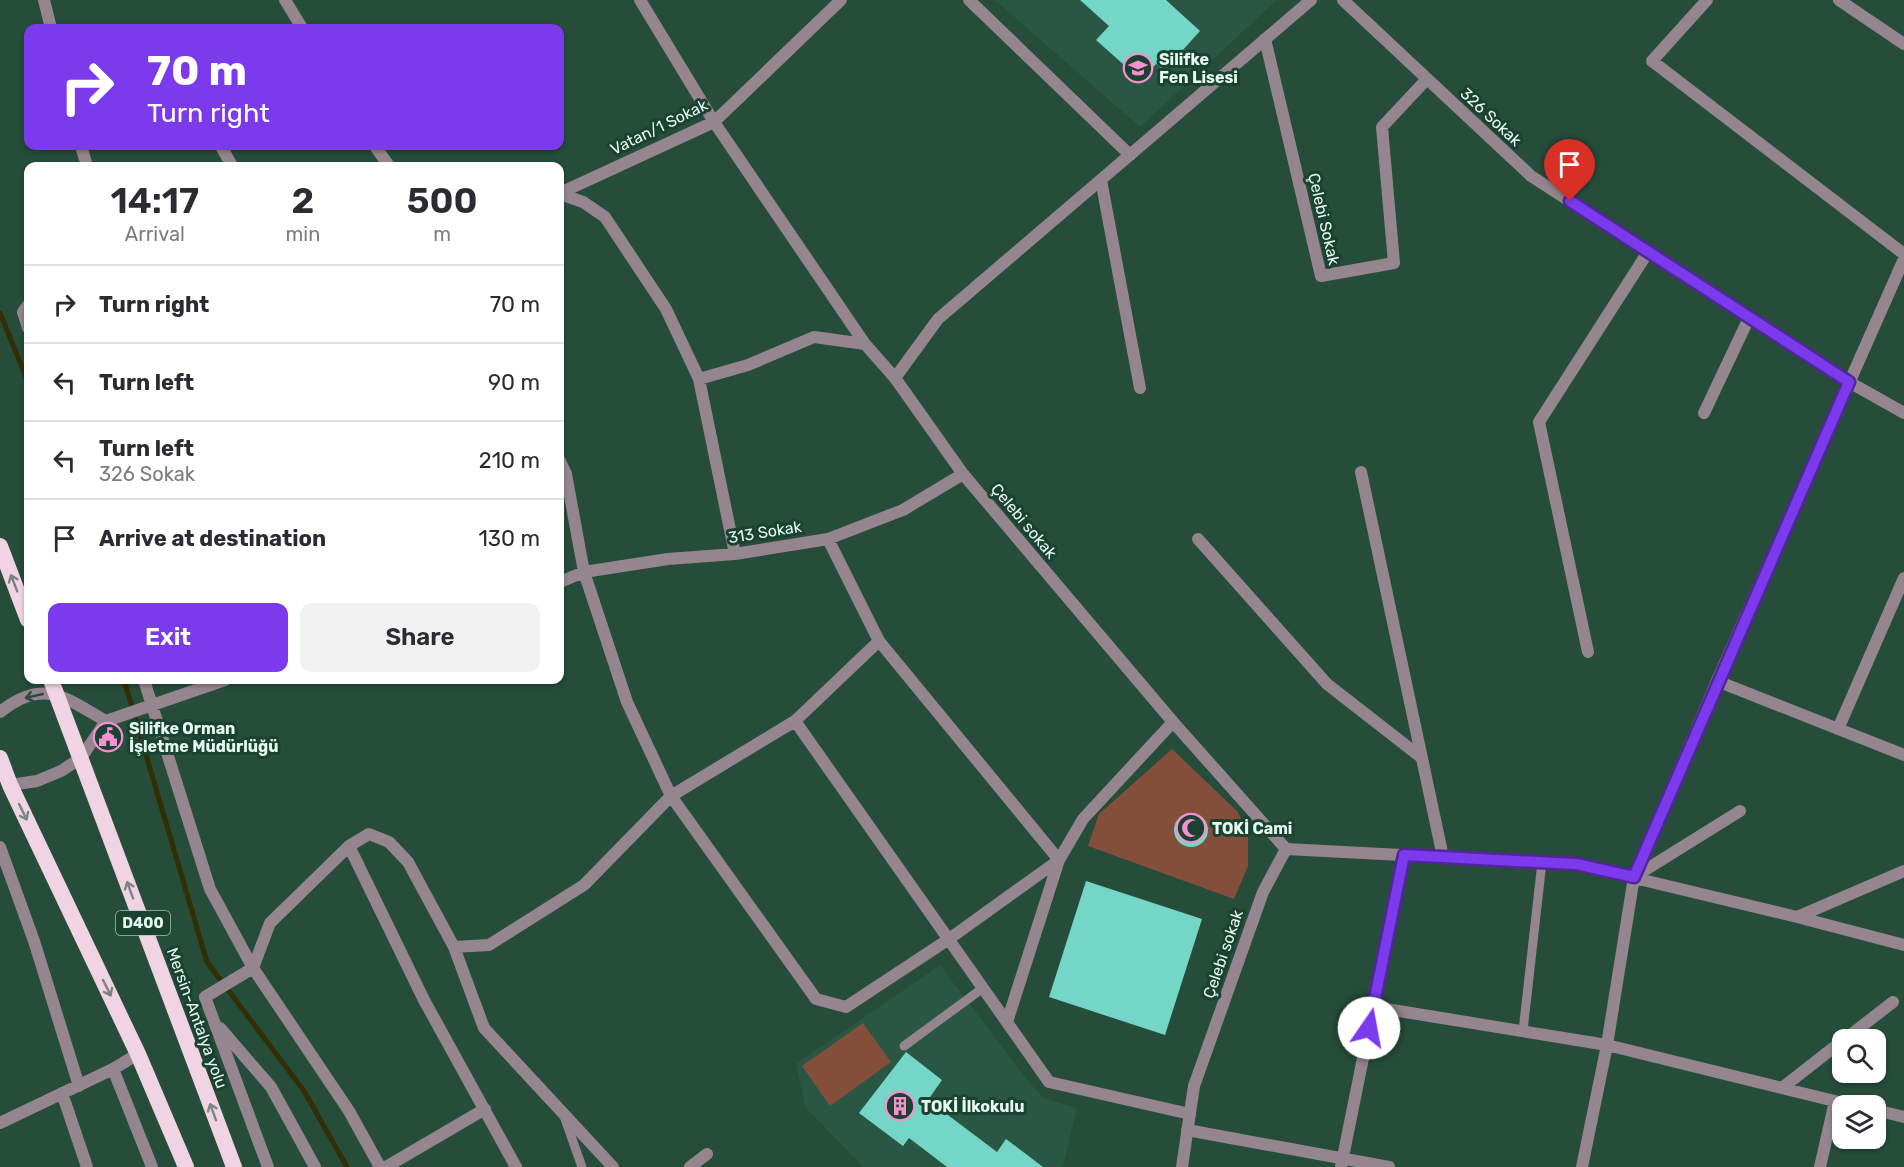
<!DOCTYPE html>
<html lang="en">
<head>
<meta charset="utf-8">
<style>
  :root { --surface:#fff; --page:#f2f2f3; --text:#2b2b33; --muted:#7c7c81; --line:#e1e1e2; --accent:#7c3aed }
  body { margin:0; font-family:Rubik,sans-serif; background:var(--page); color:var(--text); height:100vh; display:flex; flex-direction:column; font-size:22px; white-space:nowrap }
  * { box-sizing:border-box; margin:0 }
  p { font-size:20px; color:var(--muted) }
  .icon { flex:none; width:33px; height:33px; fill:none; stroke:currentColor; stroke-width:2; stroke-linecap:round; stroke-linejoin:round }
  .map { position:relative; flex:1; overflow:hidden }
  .panel { position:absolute; left:24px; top:162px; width:540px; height:522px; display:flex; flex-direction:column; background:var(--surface); border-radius:12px; box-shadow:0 2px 4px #0004 }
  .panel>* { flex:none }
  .guide { position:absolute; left:24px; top:24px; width:540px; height:126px; border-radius:12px; box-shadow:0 2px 4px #0004; background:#7c3aed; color:#fff; overflow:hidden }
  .controls { position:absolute; left:1832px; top:1029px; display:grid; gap:12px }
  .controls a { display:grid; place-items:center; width:54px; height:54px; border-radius:12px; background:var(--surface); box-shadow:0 2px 4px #0004; font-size:30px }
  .pin { position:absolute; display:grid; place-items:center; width:51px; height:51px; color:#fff; margin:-62px -26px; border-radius:50% 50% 50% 0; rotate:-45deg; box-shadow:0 0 6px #0007 }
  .pin .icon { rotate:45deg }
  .me { position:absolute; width:66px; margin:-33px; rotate:12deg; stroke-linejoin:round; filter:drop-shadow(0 0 4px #0008) }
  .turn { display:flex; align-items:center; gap:21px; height:126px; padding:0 24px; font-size:27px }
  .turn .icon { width:78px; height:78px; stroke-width:2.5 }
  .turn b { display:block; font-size:42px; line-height:51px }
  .eta { display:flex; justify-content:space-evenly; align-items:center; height:102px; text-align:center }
  .eta b { font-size:36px; font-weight:600; line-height:42px }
  .cta { display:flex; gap:12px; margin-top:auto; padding:12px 24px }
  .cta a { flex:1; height:69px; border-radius:12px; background:var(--accent); color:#fff; font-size:24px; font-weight:600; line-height:69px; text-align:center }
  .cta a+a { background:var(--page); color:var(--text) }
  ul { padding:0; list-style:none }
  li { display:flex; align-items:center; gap:18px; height:78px; padding:0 24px; border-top:2px solid var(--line) }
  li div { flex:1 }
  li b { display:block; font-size:22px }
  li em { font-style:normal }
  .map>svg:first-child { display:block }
  .built { fill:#295743 }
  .green { fill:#834f3b }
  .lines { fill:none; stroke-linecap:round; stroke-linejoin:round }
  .stream { stroke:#332e04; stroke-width:5 }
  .building { fill:#73d6c6 }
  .service { stroke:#95858e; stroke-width:9 }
  .minor { stroke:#95858e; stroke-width:12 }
  .tertiary { stroke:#95858e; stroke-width:12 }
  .trunk { stroke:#f0d4e4; stroke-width:16 }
  .oneway { stroke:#7b8381 }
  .oneway2 { stroke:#2d4b3e }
  .route-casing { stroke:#51269a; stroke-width:15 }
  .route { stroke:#7c3aed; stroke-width:10 }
  .labels { text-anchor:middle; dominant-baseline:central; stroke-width:6; stroke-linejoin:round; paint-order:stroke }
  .shield { fill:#1b4130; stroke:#a8c2b6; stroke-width:1.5 }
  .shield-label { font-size:15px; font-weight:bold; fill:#e5faef }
  .poi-label { font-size:16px; font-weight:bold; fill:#e5faef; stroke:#1b4130; text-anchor:start }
  .street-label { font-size:16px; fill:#e5faef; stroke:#1b4130 }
</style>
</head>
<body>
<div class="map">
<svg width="1904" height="1167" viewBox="0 0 1904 1167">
  <rect width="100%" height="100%" fill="#264c3a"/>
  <path class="built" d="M 995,0 L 1277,0 L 1140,127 Z
    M 940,965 L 1028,1081 L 1044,1098 L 1077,1108 L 1063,1167 L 863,1167 L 805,1107 L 796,1064 Z"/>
  <path class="green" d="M 1172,749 L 1237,811 L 1248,832 L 1248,866 L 1234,899 L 1088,846 L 1099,814 Z
    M 863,1023 L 891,1062 L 830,1106 L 802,1066 Z"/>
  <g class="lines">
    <path class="stream" d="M 0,313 L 28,382
      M 124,680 L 207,962 L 304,1091 L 347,1167"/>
  </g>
  <path class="building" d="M 1080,0 L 1166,0 L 1200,31 L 1164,71 L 1156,64 L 1141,80 L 1096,40 L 1109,26 Z
    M1174 830a17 17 0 1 1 34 0a17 17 0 1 1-34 0Z
    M 1086,881 L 1202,919 L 1165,1035 L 1049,997 Z
    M 906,1052 L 942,1080 L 928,1100 L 997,1152 L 1006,1139 L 1043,1167 L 947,1167 L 909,1138 L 903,1146 L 859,1113 Z"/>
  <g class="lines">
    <path class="service" d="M 1523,1031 L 1542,862
      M 904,1046 L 983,988
      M 564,1116 L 582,1167"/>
    <path class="minor" d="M 44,0 L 51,28
      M 285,0 L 302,28
      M 640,0 L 714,122 L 865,344
      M 969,0 L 1130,155
      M 1707,0 L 1652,61 L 1904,254
      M 1839,0 L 1904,44
      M 1265,39 L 1321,276 L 1394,263 L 1382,127 L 1427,79
      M 81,146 L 87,166
      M 221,146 L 232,166
      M 375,146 L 389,166
      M 1101,180 L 1140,388
      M 560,193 L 714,122 L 841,0
      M 560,194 L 583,202 L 605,217 L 666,309 L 699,379 L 735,554
      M 28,305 L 23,312 L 28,328
      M 699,379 L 748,365 L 814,337 L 865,344 L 895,378
      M 1704,413 L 1749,318
      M 560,461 L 566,474 L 584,572 L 627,702 L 671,796 L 816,999 L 846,1007 L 949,939 L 1059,860 L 879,641
      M 1361,472 L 1443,857
      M 1198,539 L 1327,684 L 1422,758
      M 560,582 L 584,572 L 668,559 L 735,554 L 828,539 L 903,510 L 963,474
      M 1588,652 L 1539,422 L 1648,252
      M 144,680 L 210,889 L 253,968 L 349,1111 L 380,1167
      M 1717,681 L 1904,259
      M 0,712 C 44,677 65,698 106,721
      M 795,721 L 1049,1082 L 1190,1114
      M 1838,729 L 1904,578
      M 10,785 L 37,781 L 61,771 L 81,758 L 106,721 L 225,680
      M 349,846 L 424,1000 L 516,1167
      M 0,847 L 34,941 L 79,1086
      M 1286,849 L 1576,864 L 1797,917 L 1904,945
      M 1634,877 L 1740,811
      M 1797,917 L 1904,871
      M 454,947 L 489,945 L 584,885 L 671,796 L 795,721 L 879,641 L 828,539
      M 1374,1007 L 1607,1045 L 1855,1106
      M 1007,1022 L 1059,860 L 1083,819 L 1173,722
      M 220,1028 L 271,1087 L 315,1167
      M 1844,1040 L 1893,1002
      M 113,1069 L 152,1167
      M 1782,1088 L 1842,1041
      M 62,1093 L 87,1167
      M 1875,1110 L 1904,1117
      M 0,1123 L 113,1069 L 138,1054
      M 1187,1130 L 1389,1167
      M 268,1167 L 205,997 L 253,968 L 270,923 L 349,846 L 369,834 L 389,842 L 408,862 L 454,947 L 484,1028 L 613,1167
      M 386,1167 L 485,1109
      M 690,1167 L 707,1154
      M 1341,1167 L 1404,855
      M 1582,1167 L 1607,1045 L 1634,877 L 1717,681 L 1904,755
      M 1820,1167 L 1835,1101"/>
    <path class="tertiary" d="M 1343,0 L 1531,176 L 1849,382 L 1904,413
      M 1182,1167 L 1194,1086 L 1263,892 L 1286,849 L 1173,722 L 963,474 L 895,378 L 938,319 L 1311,0"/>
    <path class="trunk" d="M 0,546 L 28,620
      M 51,680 L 234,1167
      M 0,758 L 10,785 L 138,1054 L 186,1167"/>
  </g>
  <defs><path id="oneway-shaft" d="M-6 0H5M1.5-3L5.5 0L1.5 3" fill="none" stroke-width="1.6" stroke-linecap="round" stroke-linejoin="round" transform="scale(1.5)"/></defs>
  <g class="oneway">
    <use href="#oneway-shaft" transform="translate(14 583) rotate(-111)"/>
    <use href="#oneway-shaft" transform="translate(23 812) rotate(64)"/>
    <use href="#oneway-shaft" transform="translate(130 890) rotate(-110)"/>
    <use href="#oneway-shaft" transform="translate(107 988) rotate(64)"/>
    <use href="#oneway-shaft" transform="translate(213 1112) rotate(-110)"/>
  </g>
  <use class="oneway2" href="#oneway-shaft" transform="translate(34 696) rotate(167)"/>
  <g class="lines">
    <g class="route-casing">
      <path id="route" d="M 1369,1028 L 1404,855 L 1576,864 L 1634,877 L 1849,382 L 1570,201"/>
    </g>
    <use href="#route" class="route"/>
  </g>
  <defs>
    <g id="school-ring" transform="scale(1.5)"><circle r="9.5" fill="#1b4130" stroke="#f590d1" stroke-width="1.5"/><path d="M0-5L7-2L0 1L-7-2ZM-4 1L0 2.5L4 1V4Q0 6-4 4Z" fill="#f590d1"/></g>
    <g id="civic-ring" transform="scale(1.5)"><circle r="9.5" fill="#1b4130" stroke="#f590d1" stroke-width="1.5"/><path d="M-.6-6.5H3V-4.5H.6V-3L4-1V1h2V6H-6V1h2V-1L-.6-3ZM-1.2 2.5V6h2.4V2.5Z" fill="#f590d1"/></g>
    <g id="mosque-ring" transform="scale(1.5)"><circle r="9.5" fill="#1b4130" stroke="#f590d1" stroke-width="1.5"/><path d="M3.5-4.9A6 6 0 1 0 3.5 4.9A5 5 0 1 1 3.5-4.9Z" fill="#f590d1"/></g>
    <g id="building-ring" transform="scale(1.5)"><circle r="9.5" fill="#1b4130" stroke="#f590d1" stroke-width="1.5"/><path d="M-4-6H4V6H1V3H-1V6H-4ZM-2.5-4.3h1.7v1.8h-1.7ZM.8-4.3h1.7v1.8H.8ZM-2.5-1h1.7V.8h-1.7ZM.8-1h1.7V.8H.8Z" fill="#f590d1"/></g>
  </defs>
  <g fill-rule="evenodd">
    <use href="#school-ring" x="1138" y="68"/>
    <use href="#civic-ring" x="108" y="737"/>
    <use href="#mosque-ring" x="1191" y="828"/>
    <use href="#building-ring" x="900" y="1106"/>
  </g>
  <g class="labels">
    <rect class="shield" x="116" y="911" width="54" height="24" rx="4.5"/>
    <g class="shield-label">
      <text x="143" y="923">D400</text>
    </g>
    <g class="poi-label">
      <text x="1159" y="59">Silifke<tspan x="1159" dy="18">Fen Lisesi</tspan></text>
      <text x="129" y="728">Silifke Orman<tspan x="129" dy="18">İşletme Müdürlüğü</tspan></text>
      <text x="1212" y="828">TOKİ Cami</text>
      <text x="921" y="1106">TOKİ İlkokulu</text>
    </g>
    <g class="street-label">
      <text transform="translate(1491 117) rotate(43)">326 Sokak</text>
      <text transform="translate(659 127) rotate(-26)">Vatan/1 Sokak</text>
      <text transform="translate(1324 219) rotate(77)">Çelebi Sokak</text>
      <text transform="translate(1024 521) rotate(50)">Çelebi sokak</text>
      <text transform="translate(765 532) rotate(-9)">313 Sokak</text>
      <text transform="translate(1223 954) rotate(-71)">Çelebi sokak</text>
      <text transform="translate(197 1018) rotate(70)">Mersin-Antalya yolu</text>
    </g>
  </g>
</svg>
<div class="controls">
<a><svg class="icon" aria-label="search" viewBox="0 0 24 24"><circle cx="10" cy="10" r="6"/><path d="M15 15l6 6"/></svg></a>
<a><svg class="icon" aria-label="layers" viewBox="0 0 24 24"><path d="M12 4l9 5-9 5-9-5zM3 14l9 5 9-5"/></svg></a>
</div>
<div class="pin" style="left:1570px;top:201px;background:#d93025"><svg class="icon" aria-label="arrive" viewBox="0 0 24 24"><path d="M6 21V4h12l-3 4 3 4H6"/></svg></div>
<svg class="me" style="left:1369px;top:1028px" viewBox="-20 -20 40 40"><circle r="19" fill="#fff"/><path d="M0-13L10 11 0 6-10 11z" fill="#7c3aed"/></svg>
<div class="guide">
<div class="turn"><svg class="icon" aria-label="right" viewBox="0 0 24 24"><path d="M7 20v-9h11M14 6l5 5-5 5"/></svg><div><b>70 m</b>Turn right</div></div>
</div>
<section class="panel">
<div class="eta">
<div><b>14:17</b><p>Arrival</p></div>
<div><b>2</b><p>min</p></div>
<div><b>500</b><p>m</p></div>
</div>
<ul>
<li><svg class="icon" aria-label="right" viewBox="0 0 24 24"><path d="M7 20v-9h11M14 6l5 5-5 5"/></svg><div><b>Turn right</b></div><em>70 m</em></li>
<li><svg class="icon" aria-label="left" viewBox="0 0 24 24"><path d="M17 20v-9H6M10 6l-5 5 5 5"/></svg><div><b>Turn left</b></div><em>90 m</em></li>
<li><svg class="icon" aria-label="left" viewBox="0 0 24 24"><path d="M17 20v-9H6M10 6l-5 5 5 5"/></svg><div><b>Turn left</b><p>326 Sokak</p></div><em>210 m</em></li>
<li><svg class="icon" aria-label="arrive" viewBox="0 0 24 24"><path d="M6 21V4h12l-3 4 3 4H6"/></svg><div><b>Arrive at destination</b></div><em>130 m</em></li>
</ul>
<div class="cta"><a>Exit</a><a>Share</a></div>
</section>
</div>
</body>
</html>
